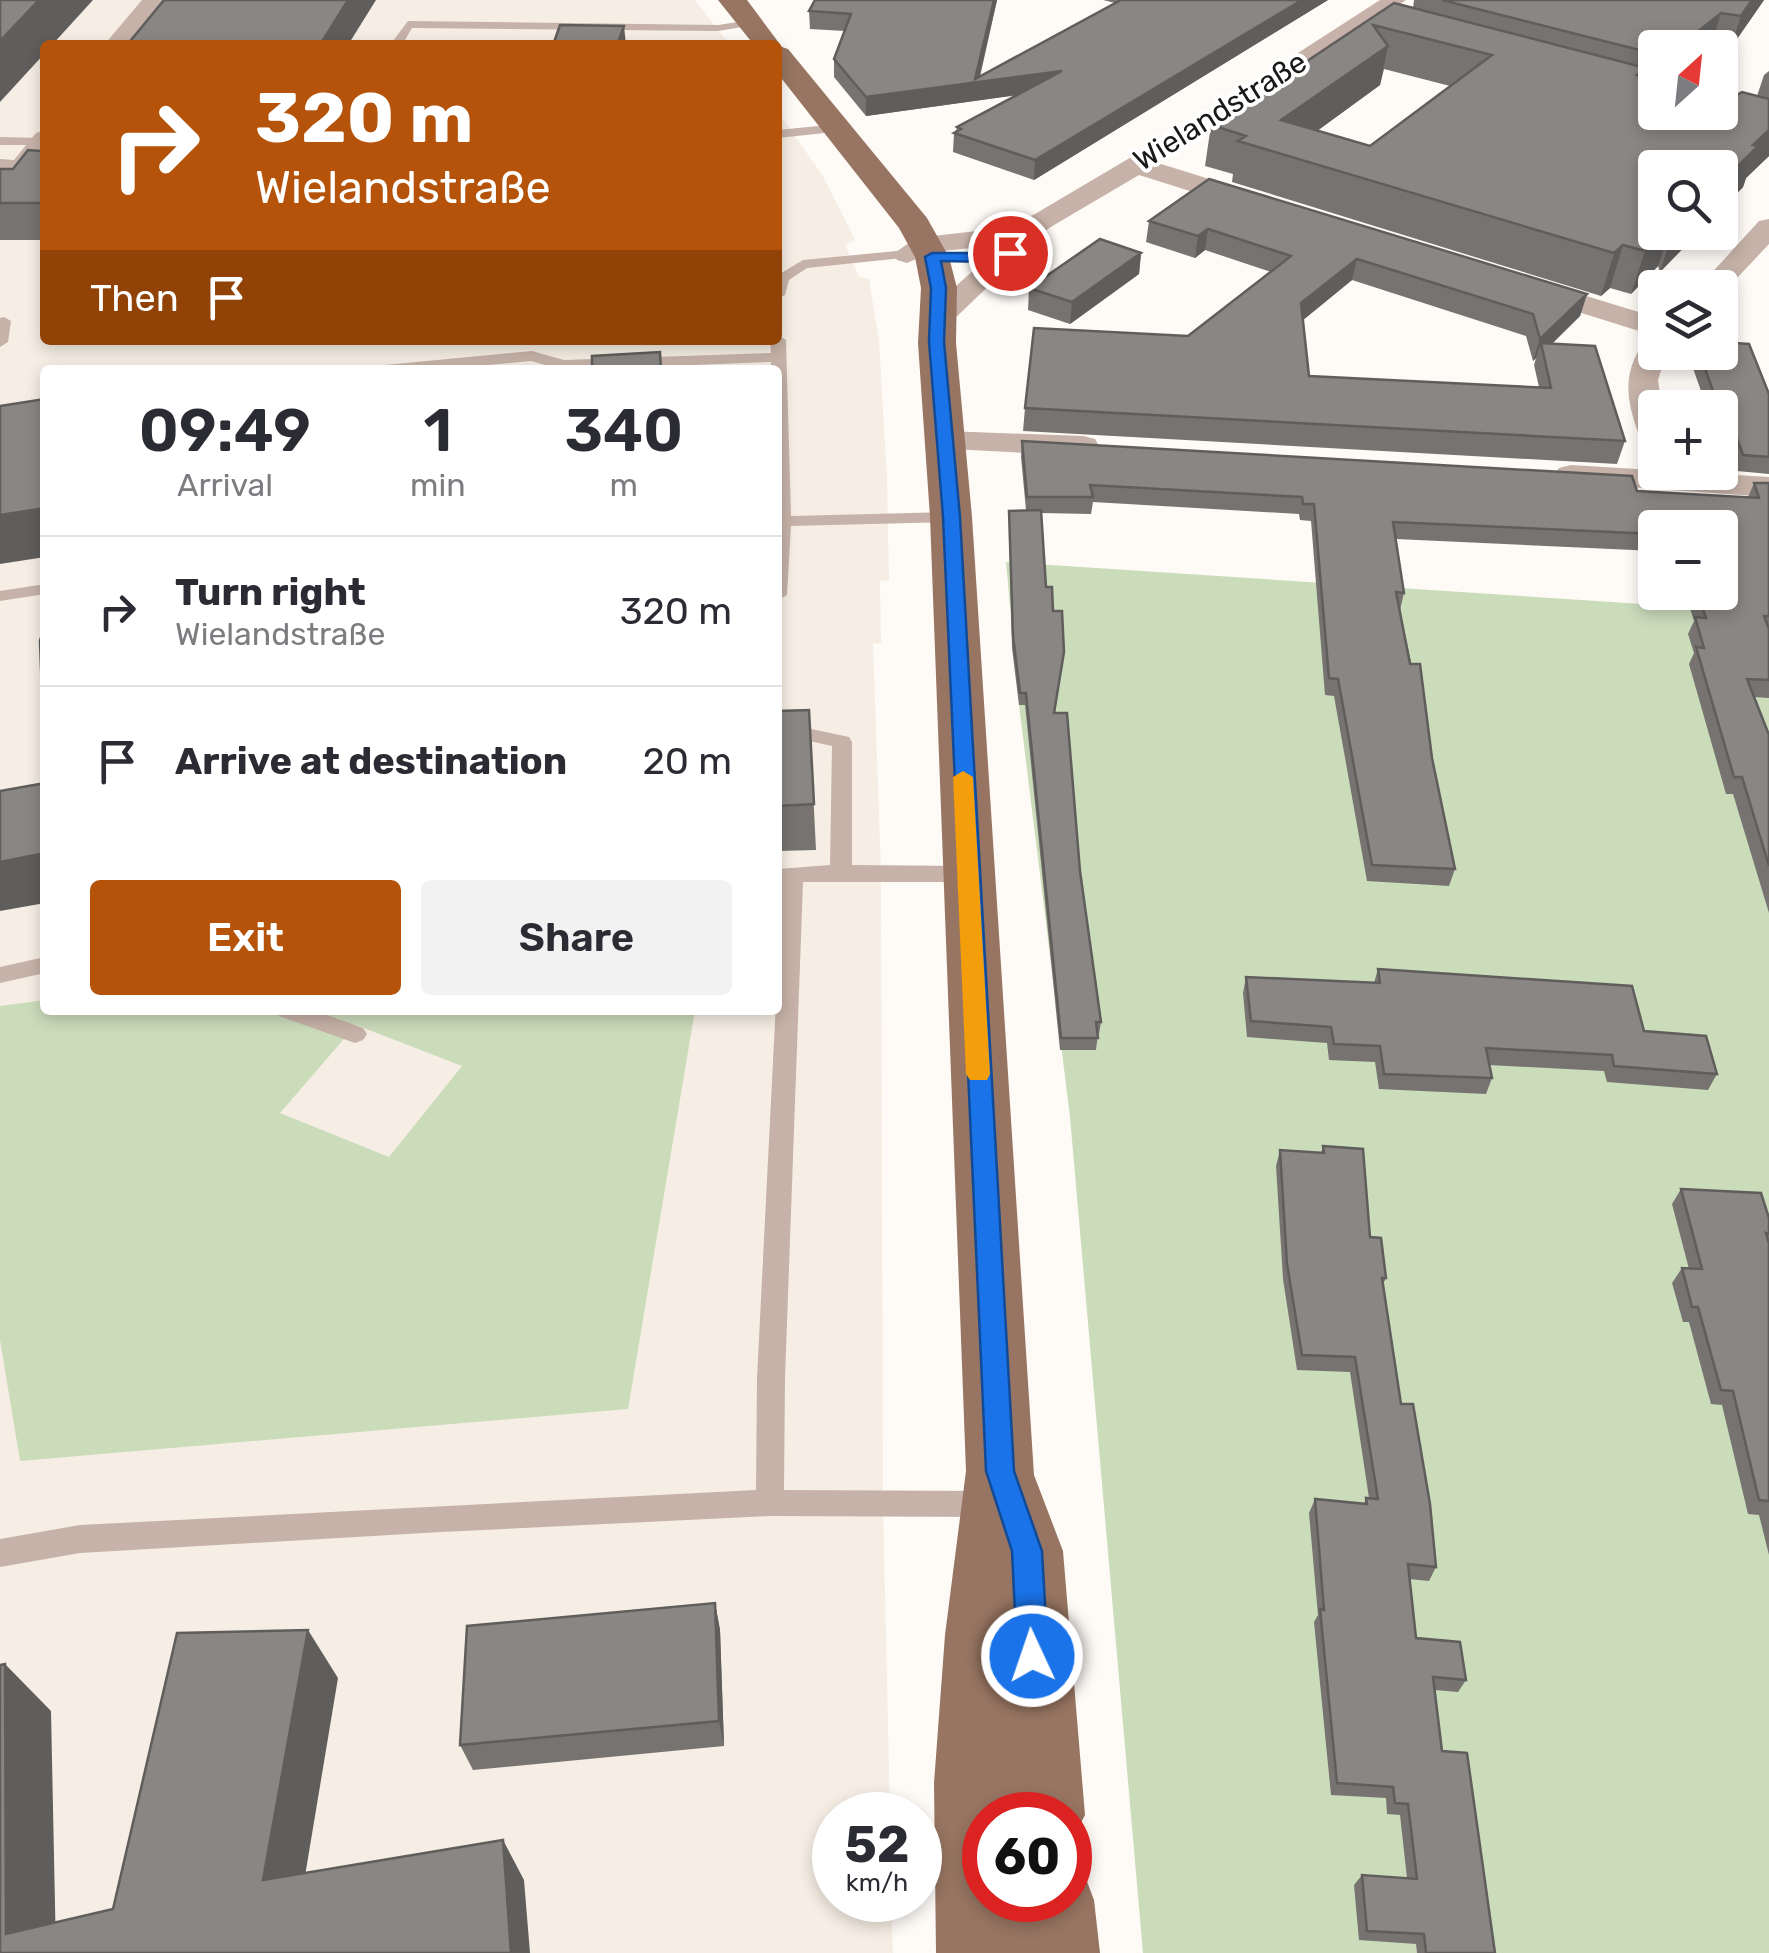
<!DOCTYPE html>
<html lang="en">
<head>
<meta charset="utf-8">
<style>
  :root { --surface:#fff; --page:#f2f2f3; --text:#2b2b33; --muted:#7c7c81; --line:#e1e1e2; --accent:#b45309 }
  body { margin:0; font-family:Rubik,sans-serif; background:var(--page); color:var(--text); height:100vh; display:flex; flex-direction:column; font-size:38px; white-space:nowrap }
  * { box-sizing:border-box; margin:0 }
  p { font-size:32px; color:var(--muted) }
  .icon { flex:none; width:55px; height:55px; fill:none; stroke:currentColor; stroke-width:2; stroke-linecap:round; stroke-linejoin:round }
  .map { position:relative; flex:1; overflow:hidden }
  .sheet { position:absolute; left:40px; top:365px; width:742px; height:650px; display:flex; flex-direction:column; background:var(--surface); border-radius:10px; box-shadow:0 5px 15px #0003 }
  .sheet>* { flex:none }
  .hud { position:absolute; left:40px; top:40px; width:742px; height:305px; border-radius:10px; box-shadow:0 5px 15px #0003; background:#b45309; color:#fff; overflow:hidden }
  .needle { width:65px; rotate:27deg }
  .buttons { position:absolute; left:1638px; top:30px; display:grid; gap:20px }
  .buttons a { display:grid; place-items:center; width:100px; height:100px; border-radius:10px; background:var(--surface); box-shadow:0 5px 15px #0003; font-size:50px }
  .speed { position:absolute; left:812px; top:1792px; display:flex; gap:20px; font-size:50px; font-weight:700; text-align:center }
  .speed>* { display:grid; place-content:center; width:130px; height:130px; border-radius:50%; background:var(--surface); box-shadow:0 5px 15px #0003; line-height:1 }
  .speed small { font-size:25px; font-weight:400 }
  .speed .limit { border:15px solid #d22; background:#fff; color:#111 }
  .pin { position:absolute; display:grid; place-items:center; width:85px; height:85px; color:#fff; margin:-42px; border:5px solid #fff; border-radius:50%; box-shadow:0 2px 10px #0007 }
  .me { position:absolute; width:110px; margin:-55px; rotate:357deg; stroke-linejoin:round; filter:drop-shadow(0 0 8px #0008) }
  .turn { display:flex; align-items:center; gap:35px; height:210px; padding:0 50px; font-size:45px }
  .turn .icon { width:130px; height:130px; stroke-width:2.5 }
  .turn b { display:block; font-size:70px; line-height:85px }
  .then { display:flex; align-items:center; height:95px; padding:0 50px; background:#0003; gap:20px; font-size:38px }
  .eta { display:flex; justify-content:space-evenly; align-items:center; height:170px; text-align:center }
  .eta b { font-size:60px; font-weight:600; line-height:70px }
  .action { display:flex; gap:20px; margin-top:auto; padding:20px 50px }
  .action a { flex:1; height:115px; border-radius:10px; background:var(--accent); color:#fff; font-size:40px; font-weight:600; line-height:115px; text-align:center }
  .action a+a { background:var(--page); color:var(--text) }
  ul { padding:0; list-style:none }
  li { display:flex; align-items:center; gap:30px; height:150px; padding:0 50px; border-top:2px solid var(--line) }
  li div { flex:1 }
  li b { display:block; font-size:38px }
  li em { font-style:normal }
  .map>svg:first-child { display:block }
  .built { fill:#f6eee4; fill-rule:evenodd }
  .green { fill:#cbdcbb; fill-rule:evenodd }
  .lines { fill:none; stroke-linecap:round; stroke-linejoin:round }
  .lane { fill:#c6b2a8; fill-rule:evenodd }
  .street { fill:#c6b2a8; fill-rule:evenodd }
  .primary { fill:#987562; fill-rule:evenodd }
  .wall { fill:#767371; fill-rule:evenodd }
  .shaded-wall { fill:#605e5c }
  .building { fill:#898683; stroke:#605e5c; stroke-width:2.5; fill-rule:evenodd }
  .route { fill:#1a73e8; stroke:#114b97; stroke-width:2.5 }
  .slow { fill:#f59e0b }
  .labels { text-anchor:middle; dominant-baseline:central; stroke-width:8; stroke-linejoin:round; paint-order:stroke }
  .far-street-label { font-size:30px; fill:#1a1918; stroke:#fff }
</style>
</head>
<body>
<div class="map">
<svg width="1769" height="1953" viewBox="0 0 1769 1953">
  <rect width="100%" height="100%" fill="#fefaf6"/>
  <path class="built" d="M 0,0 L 695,0 L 730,45 L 45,45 L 45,340 L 778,340 L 778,112 L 823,176 L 850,229 L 855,240 L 845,245 L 859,277 L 869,279 L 879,340 L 887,479 L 889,580 L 880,581 L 881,643 L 873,644 L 881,872 L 883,1506 L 890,1815 L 835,1815 L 835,1900 L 891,1900 L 893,1953 L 0,1953 ZM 45,370 L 778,370 L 778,1010 L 45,1010 Z"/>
  <path class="green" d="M 1006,562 L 1688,607 L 1685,593 L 1769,596 L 1769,1953 L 1143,1953 L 1070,1117 L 1019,705 Z
    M 45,1000 L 45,1010 L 695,1010 L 628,1409 L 20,1461 L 0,1340 L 0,1006 ZM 356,1025 L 462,1066 L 389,1157 L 280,1113 Z"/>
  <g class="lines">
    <path class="lane" d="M 751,20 L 755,25 L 718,31 L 412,28 L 402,45 L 390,45 L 408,21 L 718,25 Z
      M 838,124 L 844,128 L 843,131 L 778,138 L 778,130 Z
      M 0,137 L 42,138 L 45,145 L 0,145 Z
      M 907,250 L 912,251 L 912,257 L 807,268 L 789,280 L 785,295 L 778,299 L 778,275 L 803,260 Z
      M 4,317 L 11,321 L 8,342 L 0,347 L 0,318 Z
      M 778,335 L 786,340 L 791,516 L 951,512 L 960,517 L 951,522 L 791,526 L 787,595 L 778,600 L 778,370 L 771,370 L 771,362 L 563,370 L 531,361 L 434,370 L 377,370 L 385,365 L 532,351 L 564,360 L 771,353 L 770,340 L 778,340 Z
      M 45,584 L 45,594 L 0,601 L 0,591 Z
      M 778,718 L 788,724 L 849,737 L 852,742 L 852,865 L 968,866 L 979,874 L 968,882 L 803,882 L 785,1378 L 784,1490 L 989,1491 L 999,1494 L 1003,1504 L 999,1514 L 989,1517 L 770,1516 L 441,1532 L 80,1553 L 0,1567 L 0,1539 L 80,1525 L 756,1490 L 757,1378 L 782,883 L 778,883 L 778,869 L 830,865 L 832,746 L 778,734 Z
      M 45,957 L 45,973 L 0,983 L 0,967 Z
      M 276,1010 L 313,1010 L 363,1028 L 367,1034 L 363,1040 L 355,1043 L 279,1016 Z"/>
    <path class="street" d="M 142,0 L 165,0 L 129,45 L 104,45 Z
      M 1380,0 L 1406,0 L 1158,163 L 1267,197 L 1271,203 L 1267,209 L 1247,209 L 1139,175 L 1049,228 L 951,322 L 929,322 L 925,316 L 929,310 L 1002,245 L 932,252 L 907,263 L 897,260 L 893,254 L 916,238 L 1003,228 L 1035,214 L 1199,117 Z
      M 45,130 L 45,155 L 30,174 L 0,175 L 0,159 L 14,160 L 36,133 Z
      M 1769,219 L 1769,244 L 1722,294 L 1720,288 L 1698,288 L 1759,221 Z
      M 1524,277 L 1655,317 L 1655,336 L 1514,292 L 1509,286 L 1514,280 Z
      M 1655,339 L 1655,352 L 1667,352 L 1658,380 L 1662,408 L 1655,408 L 1655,445 L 1643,442 L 1639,435 C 1626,399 1622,374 1644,342 Z
      M 945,431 L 1083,436 L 1095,439 L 1099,446 L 1095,453 L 1083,456 L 933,448 L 929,441 L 933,434 Z
      M 1571,465 L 1769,477 L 1769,497 L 1559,482 L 1554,475 L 1559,468 Z"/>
    <path class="primary" d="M 718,0 L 747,0 L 782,47 L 788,49 L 927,218 L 949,257 L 957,288 L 956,343 L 972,517 L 1034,1475 L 1063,1551 L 1085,1815 L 1070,1844 L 1070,1815 L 985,1815 L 985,1900 L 1070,1900 L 1070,1866 L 1083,1871 L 1094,1900 L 1100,1953 L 936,1953 L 934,1783 L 945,1635 L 966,1471 L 930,517 L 918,343 L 921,288 L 915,257 L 899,228 L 778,74 L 778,45 L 754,45 Z"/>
  </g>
  <path class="wall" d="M 997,0 L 980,77 L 1115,3 L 1103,0 L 1328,0 L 1034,180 L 953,152 L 954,133 L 956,131 L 957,127 L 1016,95 L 866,116 L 834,77 L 834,59 L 845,31 L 810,29 L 809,11 Z
    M 1414,0 L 1764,0 L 1730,49 L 1711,45 L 1708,48 L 1655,48 L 1655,112 L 1757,96 L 1764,75 L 1769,71 L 1769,156 L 1746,178 L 1743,187 L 1720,211 L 1720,168 L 1655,232 L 1699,232 L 1660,272 L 1658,266 L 1631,294 L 1610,288 L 1601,296 L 1232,182 L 1233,174 L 1205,166 L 1211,125 L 1394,3 L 1413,8 ZM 1384,69 L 1450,86 L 1370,146 L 1317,131 L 1380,85 Z
    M 45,145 L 45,240 L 0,240 L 0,169 L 13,169 L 40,151 Z
    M 1209,179 L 1587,294 L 1580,316 L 1552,344 L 1625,441 L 1617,464 L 1023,431 L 1025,408 L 1188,336 L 1271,272 L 1205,250 L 1195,258 L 1146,242 L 1149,221 ZM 1352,280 L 1526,336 L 1533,361 L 1536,358 L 1534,365 L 1539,387 L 1309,376 L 1303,320 Z
    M 1141,253 L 1139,274 L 1070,324 L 1028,310 L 1029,288 Z
    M 1691,352 L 1720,352 L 1769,394 L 1769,474 L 1737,471 L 1720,424 L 1720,408 L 1707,408 L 1689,357 Z
    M 1022,441 L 1637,491 L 1748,497 L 1754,483 L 1769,483 L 1769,698 L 1754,697 L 1769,735 L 1769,913 L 1733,794 L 1726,794 L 1689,664 L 1694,653 L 1688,634 L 1694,621 L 1685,592 L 1720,592 L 1720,528 L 1655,528 L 1655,551 L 1396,539 L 1404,593 L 1400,610 L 1455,869 L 1449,886 L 1367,881 L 1334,696 L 1325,695 L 1311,521 L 1300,520 L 1299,514 L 1093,502 L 1091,514 L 1041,513 L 1046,587 L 1064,652 L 1055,713 L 1101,1022 L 1099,1034 L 1098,1034 L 1096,1050 L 1060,1050 L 1025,705 L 1019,705 L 1012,648 L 1009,523 L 1009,511 L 1026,510 L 1021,457 Z
    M 809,710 L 816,850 L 778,851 L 778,711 Z
    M 1378,969 L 1644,1031 L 1717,1074 L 1708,1090 L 1607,1082 L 1604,1071 L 1489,1065 L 1492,1078 L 1486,1094 L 1379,1089 L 1375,1062 L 1329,1060 L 1327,1043 L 1247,1037 L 1243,993 L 1246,977 L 1374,983 Z
    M 1323,1146 L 1370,1237 L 1386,1278 L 1383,1284 L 1401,1404 L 1436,1567 L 1429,1581 L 1409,1579 L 1416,1638 L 1466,1680 L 1458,1692 L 1435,1690 L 1442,1751 L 1495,1953 L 1417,1953 L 1416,1944 L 1359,1940 L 1354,1885 L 1362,1875 L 1407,1878 L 1400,1815 L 1387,1814 L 1386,1798 L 1331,1795 L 1314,1622 L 1318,1615 L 1309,1513 L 1315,1499 L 1364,1504 L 1366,1498 L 1369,1498 L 1350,1372 L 1297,1370 L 1283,1279 L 1276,1166 L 1280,1150 L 1321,1153 Z
    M 1681,1189 L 1769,1218 L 1769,1555 L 1759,1515 L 1748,1514 L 1722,1405 L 1711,1404 L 1689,1322 L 1683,1322 L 1672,1283 L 1682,1268 L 1689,1269 L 1672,1204 Z
    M 715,1603 L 720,1630 L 724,1746 L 473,1770 L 460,1745 Z"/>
  <path class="shaded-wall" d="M 39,0 L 93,0 L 52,45 L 45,45 L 45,53 L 0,102 L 0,41 Z
    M 348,0 L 376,0 L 348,45 L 320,45 Z
    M 994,0 L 997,0 L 978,82 L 1062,71 L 1061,89 L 866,116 L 866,97 Z
    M 1302,0 L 1328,0 L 1034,180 L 1035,160 Z
    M 1752,0 L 1764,0 L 1730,49 L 1741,16 Z
    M 1721,13 L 1711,45 L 1708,48 L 1677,48 Z
    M 624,26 L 626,45 L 617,45 Z
    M 1388,46 L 1380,85 L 1284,155 L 1281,120 Z
    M 1769,130 L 1769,156 L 1746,178 L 1743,187 L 1720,211 L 1720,184 L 1753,145 Z
    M 1208,229 L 1205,250 L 1195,258 L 1198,236 Z
    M 1663,232 L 1669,232 L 1658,266 L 1631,294 L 1645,251 Z
    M 1673,232 L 1699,232 L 1660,272 Z
    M 1623,245 L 1610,288 L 1601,296 L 1614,253 Z
    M 1141,253 L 1139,274 L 1070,324 L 1072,302 Z
    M 1357,259 L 1352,280 L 1297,325 L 1301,303 Z
    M 1587,294 L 1580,316 L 1543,352 L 1541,343 L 1536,358 L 1533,361 L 1540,339 Z
    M 45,508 L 45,557 L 0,564 L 0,515 Z
    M 45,853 L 45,903 L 0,911 L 0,862 Z
    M 715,1603 L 720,1630 L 724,1746 L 719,1721 Z
    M 308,1630 L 338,1678 L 298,1918 L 263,1880 Z
    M 5,1664 L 51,1711 L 56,1953 L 6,1934 Z
    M 503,1840 L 524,1880 L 530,1953 L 511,1953 Z"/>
  <path class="building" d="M 0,0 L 39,0 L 0,41 Z
    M 164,0 L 348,0 L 320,45 L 127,45 Z
    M 815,0 L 994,0 L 975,79 L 1121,0 L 1302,0 L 1035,160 L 954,133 L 961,129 L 957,127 L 1062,71 L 866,97 L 834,59 L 851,14 L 809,11 Z
    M 1442,0 L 1752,0 L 1741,16 L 1721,13 L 1677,48 L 1655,48 L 1655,54 Z
    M 1394,3 L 1646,68 L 1637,75 L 1655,79 L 1655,112 L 1720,112 L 1720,96 L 1730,99 L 1742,92 L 1769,99 L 1769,130 L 1753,145 L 1758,146 L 1720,184 L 1720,168 L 1655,168 L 1655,232 L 1663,232 L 1645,251 L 1623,245 L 1614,253 L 1238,141 L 1246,136 L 1211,125 ZM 1373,25 L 1492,55 L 1370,146 L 1281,120 L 1388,46 Z
    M 560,25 L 624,26 L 617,45 L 553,45 Z
    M 45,145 L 45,203 L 0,203 L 0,169 L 13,169 L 28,150 L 40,151 Z
    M 1209,179 L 1587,294 L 1540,339 L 1533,314 L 1357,259 L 1301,303 L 1309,376 L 1551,388 L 1541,343 L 1595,346 L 1625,441 L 1025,408 L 1034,328 L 1188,336 L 1291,256 L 1208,229 L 1198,236 L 1149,221 Z
    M 1100,239 L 1141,253 L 1072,302 L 1029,288 Z
    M 1720,342 L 1749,344 L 1769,394 L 1769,457 L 1743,455 L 1723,400 L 1716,399 L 1699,352 L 1720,352 Z
    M 660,352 L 661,370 L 592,370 L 592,356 Z
    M 45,399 L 45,508 L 0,515 L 0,406 Z
    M 1022,441 L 1632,476 L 1637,491 L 1759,498 L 1754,483 L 1769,483 L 1769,616 L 1764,616 L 1769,629 L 1769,680 L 1747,679 L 1769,735 L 1769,866 L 1742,777 L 1734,777 L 1696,647 L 1704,648 L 1695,617 L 1706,618 L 1697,592 L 1720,592 L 1720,528 L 1655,528 L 1655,534 L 1393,522 L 1404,593 L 1396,592 L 1410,664 L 1420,664 L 1432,758 L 1455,869 L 1372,865 L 1338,679 L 1329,678 L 1314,504 L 1303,504 L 1302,497 L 1090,485 L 1093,497 L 1027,497 Z
    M 1041,510 L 1046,587 L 1052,587 L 1053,611 L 1062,611 L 1064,652 L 1054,713 L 1067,713 L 1080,871 L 1101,1022 L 1096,1022 L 1098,1038 L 1061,1038 L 1026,693 L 1020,693 L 1013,636 L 1009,511 Z
    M 45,624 L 45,708 L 42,694 L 40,641 Z
    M 809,710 L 814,804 L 778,806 L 778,711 Z
    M 45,783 L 45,853 L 0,862 L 0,791 Z
    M 1378,969 L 1632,986 L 1644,1031 L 1706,1036 L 1717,1074 L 1614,1066 L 1612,1055 L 1486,1048 L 1492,1078 L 1384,1074 L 1380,1046 L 1334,1044 L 1331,1027 L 1251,1021 L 1246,977 L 1380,983 Z
    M 1323,1146 L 1363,1149 L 1370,1237 L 1381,1238 L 1386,1278 L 1382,1278 L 1401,1404 L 1413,1404 L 1430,1504 L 1436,1567 L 1408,1564 L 1416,1638 L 1460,1642 L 1466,1680 L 1433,1677 L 1442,1751 L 1467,1753 L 1495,1953 L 1426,1953 L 1424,1934 L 1367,1931 L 1362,1875 L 1417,1879 L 1408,1804 L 1395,1803 L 1393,1787 L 1337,1783 L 1320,1609 L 1324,1610 L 1315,1499 L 1367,1504 L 1366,1498 L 1378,1499 L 1355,1357 L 1302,1355 L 1287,1264 L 1280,1150 L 1324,1153 Z
    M 1681,1189 L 1761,1193 L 1769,1218 L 1769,1234 L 1766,1233 L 1769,1244 L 1769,1501 L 1759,1500 L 1733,1391 L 1721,1390 L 1698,1307 L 1692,1307 L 1682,1268 L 1702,1269 Z
    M 715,1603 L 719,1721 L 460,1745 L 467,1626 Z
    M 308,1630 L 263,1880 L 503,1840 L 511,1953 L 0,1953 L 0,1665 L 5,1664 L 6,1934 L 113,1909 L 177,1633 Z"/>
  <path class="route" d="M 1010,248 L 1017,253 L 1015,256 L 990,262 L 941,261 L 946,288 L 944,342 L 960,517 L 1014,1471 L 1042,1551 L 1048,1656 L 1043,1667 L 1032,1672 L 1022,1667 L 1017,1656 L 1012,1551 L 986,1471 L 943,517 L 929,342 L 931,288 L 925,257 L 932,253 L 990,253 Z"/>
  <path class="slow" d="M 963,771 L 973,777 L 990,1074 L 987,1080 L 970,1080 L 966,1074 L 953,777 Z"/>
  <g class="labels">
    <g class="far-street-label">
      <text transform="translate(1220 111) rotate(-32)">Wielandstraße</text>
    </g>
  </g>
</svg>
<div class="buttons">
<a><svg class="needle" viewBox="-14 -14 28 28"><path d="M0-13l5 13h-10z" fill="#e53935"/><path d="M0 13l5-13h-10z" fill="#7c7c81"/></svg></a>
<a><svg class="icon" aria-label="search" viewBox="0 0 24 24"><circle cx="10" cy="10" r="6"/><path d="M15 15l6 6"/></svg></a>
<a><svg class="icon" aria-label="layers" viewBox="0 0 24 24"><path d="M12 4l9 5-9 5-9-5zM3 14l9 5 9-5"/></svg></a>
<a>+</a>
<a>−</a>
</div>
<div class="speed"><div>52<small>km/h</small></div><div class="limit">60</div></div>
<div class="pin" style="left:1010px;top:253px;background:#d93025"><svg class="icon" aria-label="arrive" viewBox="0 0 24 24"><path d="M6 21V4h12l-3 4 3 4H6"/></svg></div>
<svg class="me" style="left:1032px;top:1656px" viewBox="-20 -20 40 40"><circle r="17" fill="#1a73e8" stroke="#fff" stroke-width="3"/><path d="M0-11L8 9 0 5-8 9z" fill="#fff"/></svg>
<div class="hud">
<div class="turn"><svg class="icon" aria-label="right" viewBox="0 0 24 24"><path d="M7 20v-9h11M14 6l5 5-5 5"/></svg><div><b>320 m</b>Wielandstraße</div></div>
<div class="then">Then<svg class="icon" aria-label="arrive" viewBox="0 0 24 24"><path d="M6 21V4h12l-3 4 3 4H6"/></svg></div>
</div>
<section class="sheet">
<div class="eta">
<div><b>09:49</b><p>Arrival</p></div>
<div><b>1</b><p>min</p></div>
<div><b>340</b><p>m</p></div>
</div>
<ul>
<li><svg class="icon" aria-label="right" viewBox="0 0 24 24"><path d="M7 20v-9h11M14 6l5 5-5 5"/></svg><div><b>Turn right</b><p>Wielandstraße</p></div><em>320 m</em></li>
<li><svg class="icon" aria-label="arrive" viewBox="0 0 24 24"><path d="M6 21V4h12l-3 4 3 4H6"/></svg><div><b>Arrive at destination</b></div><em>20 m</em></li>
</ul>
<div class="action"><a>Exit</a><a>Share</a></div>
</section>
</div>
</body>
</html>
